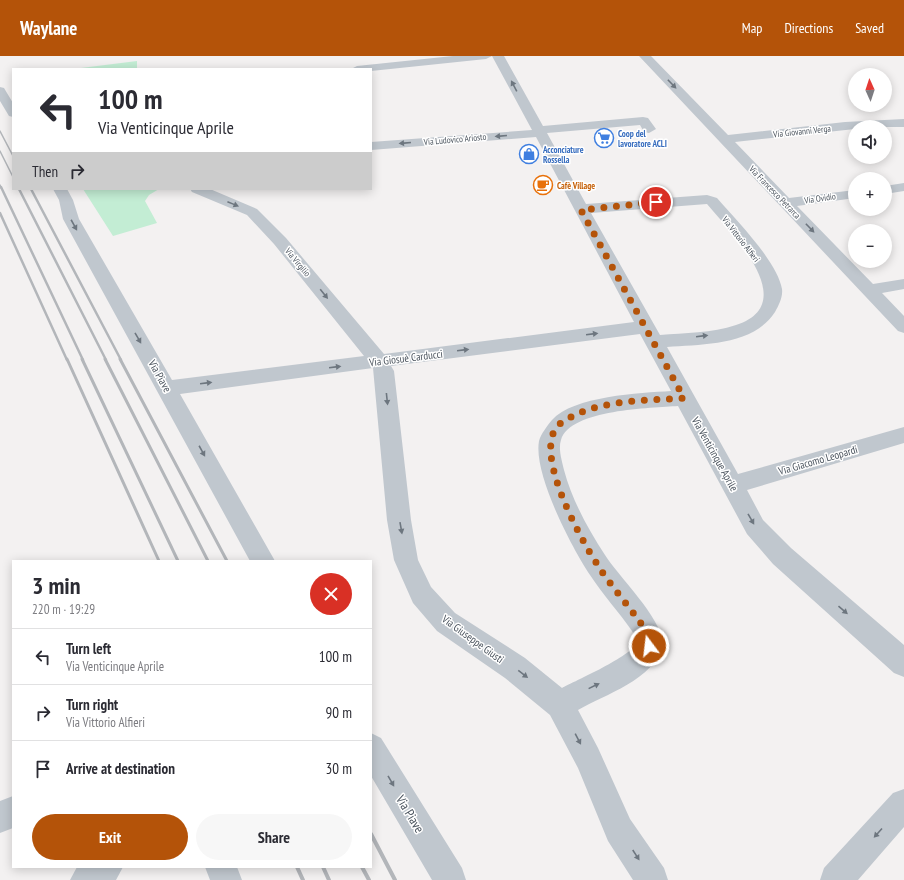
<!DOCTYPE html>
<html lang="en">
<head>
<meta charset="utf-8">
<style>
  :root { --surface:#fff; --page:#f7f7f7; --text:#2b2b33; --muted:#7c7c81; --line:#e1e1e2; --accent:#b45309 }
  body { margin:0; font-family:"PT Sans Narrow",sans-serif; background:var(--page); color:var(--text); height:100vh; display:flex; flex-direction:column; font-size:15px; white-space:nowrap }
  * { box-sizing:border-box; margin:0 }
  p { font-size:13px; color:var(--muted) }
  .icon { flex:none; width:22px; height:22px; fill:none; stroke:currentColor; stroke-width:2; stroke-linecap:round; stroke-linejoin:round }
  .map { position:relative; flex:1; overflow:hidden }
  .drawer { position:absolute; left:12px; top:504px; width:360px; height:308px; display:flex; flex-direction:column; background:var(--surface); border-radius:0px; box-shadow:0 2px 10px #0003 }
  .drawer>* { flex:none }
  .hud { position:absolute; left:12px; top:12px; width:360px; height:122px; border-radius:0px; box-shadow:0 2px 10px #0003; background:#fff; color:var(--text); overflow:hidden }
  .needle { width:26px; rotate:357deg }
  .tools { position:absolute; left:848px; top:12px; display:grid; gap:8px }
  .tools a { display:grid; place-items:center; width:44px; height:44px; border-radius:50%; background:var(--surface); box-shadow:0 2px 10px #0003; font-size:20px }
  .pin { position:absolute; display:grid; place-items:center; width:34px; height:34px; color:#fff; margin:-17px; border:2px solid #fff; border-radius:50%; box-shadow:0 1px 4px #0007 }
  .me { position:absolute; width:44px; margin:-22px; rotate:345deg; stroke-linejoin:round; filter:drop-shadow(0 0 3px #0008) }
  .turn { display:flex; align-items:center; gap:14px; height:84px; padding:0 20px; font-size:18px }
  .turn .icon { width:52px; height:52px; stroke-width:2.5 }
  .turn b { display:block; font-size:28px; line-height:34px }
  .then { display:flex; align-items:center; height:38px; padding:0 20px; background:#0003; gap:8px; font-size:15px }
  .round { display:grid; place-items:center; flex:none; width:42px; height:42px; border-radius:21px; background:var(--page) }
  .summary { display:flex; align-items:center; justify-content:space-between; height:68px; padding:0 20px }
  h1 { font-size:24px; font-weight:800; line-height:30px }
  .action { display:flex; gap:8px; margin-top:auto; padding:8px 20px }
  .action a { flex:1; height:46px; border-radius:24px; background:var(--accent); color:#fff; font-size:16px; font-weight:800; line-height:46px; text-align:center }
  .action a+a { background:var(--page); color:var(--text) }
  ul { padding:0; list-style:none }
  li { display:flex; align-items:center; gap:12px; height:56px; padding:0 20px; border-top:1px solid var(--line) }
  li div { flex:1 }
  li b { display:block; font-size:15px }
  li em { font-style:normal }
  header { display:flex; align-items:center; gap:24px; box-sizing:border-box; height:56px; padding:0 20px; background:var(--accent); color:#fff }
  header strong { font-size:19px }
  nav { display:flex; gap:22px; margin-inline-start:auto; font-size:14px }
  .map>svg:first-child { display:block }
  .green { fill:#c3edd4 }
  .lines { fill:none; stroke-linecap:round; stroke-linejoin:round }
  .minor { fill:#c0c7ce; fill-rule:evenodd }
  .rail-far3 { stroke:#b3b6ba; stroke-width:1.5 }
  .rail-far2 { stroke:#b3b6ba; stroke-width:2.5 }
  .rail-far1 { stroke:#b3b6ba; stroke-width:3 }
  .rail { stroke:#b3b6ba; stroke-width:4 }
  .oneway { fill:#6d767f }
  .route { stroke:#b45309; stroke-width:7; stroke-dasharray:0 12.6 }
  .labels { text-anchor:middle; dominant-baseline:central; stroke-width:3; stroke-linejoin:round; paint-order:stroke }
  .far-street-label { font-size:9px; fill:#4a535d; stroke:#fff }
  .far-shop-label { font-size:9px; font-weight:bold; fill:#366cbe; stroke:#fff; text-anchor:start }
  .far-food-label { font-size:9px; font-weight:bold; fill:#c56008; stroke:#fff; text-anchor:start }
  .street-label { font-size:11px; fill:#4a535d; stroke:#fff }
  .near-street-label { font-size:13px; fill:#4a535d; stroke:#fff }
</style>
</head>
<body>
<header>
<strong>Waylane</strong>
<nav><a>Map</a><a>Directions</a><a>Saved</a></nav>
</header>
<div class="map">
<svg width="904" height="824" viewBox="0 0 904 824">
  <rect width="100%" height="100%" fill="#f3f1f1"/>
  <path class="green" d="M 137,5 L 137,13 L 73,13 Z
    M 83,133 L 159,133 L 149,139 L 145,145 L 157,167 L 113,180 Z"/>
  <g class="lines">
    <path class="minor" d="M 453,0 L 492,0 L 486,3 L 371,15 L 371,13 L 351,13 L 357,10 Z
      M 492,0 L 504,0 L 543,70 L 643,61 L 648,62 L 656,73 L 649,77 L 644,76 L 640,69 L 547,77 L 586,148 L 707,139 L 717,142 C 736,164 777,205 782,233 C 783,241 779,249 775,256 C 753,290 703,288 667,291 L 738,418 L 904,371 L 904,387 L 747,434 L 763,464 L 791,492 L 904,589 L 904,621 L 894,617 L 773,508 L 747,478 L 678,350 C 652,352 570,353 561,384 C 558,393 562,405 564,414 C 572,444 588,473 605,499 C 617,519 667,567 662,590 C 655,623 604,639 578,654 L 598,692 L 630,763 L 664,812 L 668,824 L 633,824 L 608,785 L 578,712 L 550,659 L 505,622 L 437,575 L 413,547 L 394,504 L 387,464 L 373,312 L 180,338 L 275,505 L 250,505 L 63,163 L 59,144 L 53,133 L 67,133 L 73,144 L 79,163 L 172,324 L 364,300 L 274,188 L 247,159 L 192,136 L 190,133 L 210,133 L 257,153 L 286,182 L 384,298 L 634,266 L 536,81 L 371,94 L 371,86 L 532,74 ZM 707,148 C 730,176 803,247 736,269 C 712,277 684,277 660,279 L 591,157 ZM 640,278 L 671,335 C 640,337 573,340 552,364 C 547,370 541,378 539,385 C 533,418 572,492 590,519 C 603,539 619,556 632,575 C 634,579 637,583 636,587 C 632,600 575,625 562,632 L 525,602 L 455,557 L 431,531 L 418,504 L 411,464 L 394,315 L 391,310 Z
      M 639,0 L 651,0 L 728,79 L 845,66 L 904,63 L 904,71 L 855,71 L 855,73 L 735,86 L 789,142 L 855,134 L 855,142 L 797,150 L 873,228 L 904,223 L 904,233 L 882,237 L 904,260 L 904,277 L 898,275 Z
      M 0,31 L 4,32 L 13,47 L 13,61 L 9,60 L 0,45 Z
      M 904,127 L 904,135 L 885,138 L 885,130 Z
      M 371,677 L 381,682 L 462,812 L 466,824 L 432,824 L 371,720 Z
      M 904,733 L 904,771 L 858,824 L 820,824 L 824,812 L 893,737 Z
      M 13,740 L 13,772 L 0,777 L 0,745 Z
      M 77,811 L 123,811 L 116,824 L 70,824 Z
      M 205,811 L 237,811 L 242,824 L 210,824 Z"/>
    <path class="rail-far3" d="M 0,75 L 13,100
      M 0,95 L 13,121
      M 0,129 L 1,132"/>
    <path class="rail-far2" d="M 1,131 L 83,304
      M 19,133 L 106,304
      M 31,133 L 121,304
      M 0,157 L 67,304"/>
    <path class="rail-far1" d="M 67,303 L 159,505
      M 82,303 L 178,505
      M 105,303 L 208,505
      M 120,303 L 227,505"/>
    <path class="rail" d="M 371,778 L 395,824
      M 297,811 L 303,824
      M 323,811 L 329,824
      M 362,811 L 369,824"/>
  </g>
  <defs><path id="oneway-solid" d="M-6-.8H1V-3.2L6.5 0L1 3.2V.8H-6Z"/></defs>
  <g class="oneway">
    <use href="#oneway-solid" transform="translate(672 28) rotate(46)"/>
    <use href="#oneway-solid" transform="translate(514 30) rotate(-118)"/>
    <use href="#oneway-solid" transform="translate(501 80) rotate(175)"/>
    <use href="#oneway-solid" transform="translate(405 87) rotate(175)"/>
    <use href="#oneway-solid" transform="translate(233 148) rotate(22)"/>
    <use href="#oneway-solid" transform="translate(74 169) rotate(61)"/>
    <use href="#oneway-solid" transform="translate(810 172) rotate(46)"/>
    <use href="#oneway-solid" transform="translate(324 238) rotate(51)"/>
    <use href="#oneway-solid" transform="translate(592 278) rotate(-7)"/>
    <use href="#oneway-solid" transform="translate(702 280) rotate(-7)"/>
    <use href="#oneway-solid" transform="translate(138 282) rotate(60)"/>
    <use href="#oneway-solid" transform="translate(463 294) rotate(-7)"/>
    <use href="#oneway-solid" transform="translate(335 311) rotate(-7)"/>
    <use href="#oneway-solid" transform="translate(206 327) rotate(-7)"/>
    <use href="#oneway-solid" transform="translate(387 343) rotate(84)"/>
    <use href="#oneway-solid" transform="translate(202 395) rotate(61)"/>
    <use href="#oneway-solid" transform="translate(751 463) rotate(60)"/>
    <use href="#oneway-solid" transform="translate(401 472) rotate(80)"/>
    <use href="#oneway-solid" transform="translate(843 554) rotate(41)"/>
    <use href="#oneway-solid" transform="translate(523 618) rotate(38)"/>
    <use href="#oneway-solid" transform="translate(594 630) rotate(-26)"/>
    <use href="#oneway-solid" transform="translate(578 683) rotate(62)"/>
    <use href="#oneway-solid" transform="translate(391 725) rotate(60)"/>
    <use href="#oneway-solid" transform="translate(878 777) rotate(132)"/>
    <use href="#oneway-solid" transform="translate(636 799) rotate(57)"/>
  </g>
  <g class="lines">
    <path class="route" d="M 649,590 L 648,578 C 633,554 612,532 597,508 C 580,482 529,390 561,367 C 595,343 645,345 684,342 L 581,154 L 656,146"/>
  </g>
  <defs>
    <g id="supermarket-ring" transform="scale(1)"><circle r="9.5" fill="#fff" stroke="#3f7fe0" stroke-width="1.5"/><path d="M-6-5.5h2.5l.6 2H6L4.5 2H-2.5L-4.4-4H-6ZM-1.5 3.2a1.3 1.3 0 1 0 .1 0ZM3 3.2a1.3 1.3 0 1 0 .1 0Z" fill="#3f7fe0"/></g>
    <g id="shop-ring" transform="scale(1)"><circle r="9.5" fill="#fff" stroke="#3f7fe0" stroke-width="1.5"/><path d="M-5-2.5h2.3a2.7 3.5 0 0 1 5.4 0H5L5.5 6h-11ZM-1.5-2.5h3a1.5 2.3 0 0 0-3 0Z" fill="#3f7fe0"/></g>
    <g id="cafe-ring" transform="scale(1)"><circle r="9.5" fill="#fff" stroke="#e8710a" stroke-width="1.5"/><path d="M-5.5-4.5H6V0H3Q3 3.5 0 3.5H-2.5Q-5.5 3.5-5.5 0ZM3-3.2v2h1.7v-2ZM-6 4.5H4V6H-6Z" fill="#e8710a"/></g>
  </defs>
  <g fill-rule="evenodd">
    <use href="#supermarket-ring" x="604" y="82"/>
    <use href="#shop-ring" x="529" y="98"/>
    <use href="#cafe-ring" x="543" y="129"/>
  </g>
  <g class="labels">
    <g class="far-street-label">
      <text transform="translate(802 75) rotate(-6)">Via Giovanni Verga</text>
      <text transform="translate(455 83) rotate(-5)">Via Ludovico Ariosto</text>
      <text transform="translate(775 136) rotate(46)">Via Francesco Petrarca</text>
      <text transform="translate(820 142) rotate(-8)">Via Ovidio</text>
      <text transform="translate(741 183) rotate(52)">Via Vittorio Alfieri</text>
      <text transform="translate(298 206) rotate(50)">Via Virgilio</text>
    </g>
    <g class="far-shop-label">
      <text x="618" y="77">Coop del<tspan x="618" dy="10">lavoratore ACLI</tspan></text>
      <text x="543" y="93">Acconciature<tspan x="543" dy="10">Rossella</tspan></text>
    </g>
    <g class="far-food-label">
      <text x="557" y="129">Cafè Village</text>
    </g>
    <g class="street-label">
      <text transform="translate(406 302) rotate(-7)">Via Giosuè Carducci</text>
      <text transform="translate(160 320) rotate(61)">Via Piave</text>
      <text transform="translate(715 398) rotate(61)">Via Venticinque Aprile</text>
      <text transform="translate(818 404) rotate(-16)">Via Giacomo Leopardi</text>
      <text transform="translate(473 583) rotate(36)">Via Giuseppe Giusti</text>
    </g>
    <g class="near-street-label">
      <text transform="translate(410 758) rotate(59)">Via Piave</text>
    </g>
  </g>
</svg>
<div class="tools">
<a><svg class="needle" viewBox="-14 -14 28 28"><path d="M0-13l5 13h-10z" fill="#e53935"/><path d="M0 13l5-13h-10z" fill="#7c7c81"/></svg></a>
<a><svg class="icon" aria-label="sound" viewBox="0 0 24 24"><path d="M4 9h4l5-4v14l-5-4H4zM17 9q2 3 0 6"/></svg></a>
<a>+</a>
<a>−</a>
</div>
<div class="pin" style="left:656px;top:146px;background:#d93025"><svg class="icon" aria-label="arrive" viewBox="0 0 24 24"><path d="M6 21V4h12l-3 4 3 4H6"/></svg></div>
<svg class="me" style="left:649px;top:590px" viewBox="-20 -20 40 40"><circle r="17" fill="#b45309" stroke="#fff" stroke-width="3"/><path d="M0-11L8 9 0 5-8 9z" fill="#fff"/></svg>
<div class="hud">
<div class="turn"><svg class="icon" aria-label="left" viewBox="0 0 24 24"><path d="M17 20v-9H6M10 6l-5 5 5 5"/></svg><div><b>100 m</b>Via Venticinque Aprile</div></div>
<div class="then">Then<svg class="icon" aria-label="right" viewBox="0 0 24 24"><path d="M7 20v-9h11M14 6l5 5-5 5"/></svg></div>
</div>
<section class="drawer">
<div class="summary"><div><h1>3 min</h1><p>220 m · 19:29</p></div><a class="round" style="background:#d93025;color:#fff"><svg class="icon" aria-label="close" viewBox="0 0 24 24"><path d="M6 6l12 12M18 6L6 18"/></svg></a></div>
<ul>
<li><svg class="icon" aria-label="left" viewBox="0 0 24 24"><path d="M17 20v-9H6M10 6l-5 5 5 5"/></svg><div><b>Turn left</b><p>Via Venticinque Aprile</p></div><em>100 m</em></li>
<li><svg class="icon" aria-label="right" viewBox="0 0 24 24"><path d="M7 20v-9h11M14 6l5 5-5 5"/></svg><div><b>Turn right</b><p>Via Vittorio Alfieri</p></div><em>90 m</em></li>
<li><svg class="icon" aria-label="arrive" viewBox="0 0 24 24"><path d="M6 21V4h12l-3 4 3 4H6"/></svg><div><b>Arrive at destination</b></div><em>30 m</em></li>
</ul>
<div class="action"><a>Exit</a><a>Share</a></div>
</section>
</div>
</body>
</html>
